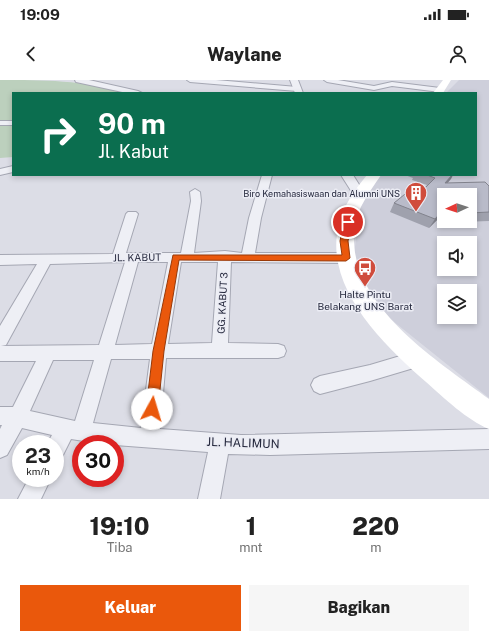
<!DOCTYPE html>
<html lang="id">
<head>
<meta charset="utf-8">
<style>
  :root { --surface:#fff; --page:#f6f6f6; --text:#222; --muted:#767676; --accent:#ea580c }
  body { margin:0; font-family:"Public Sans",sans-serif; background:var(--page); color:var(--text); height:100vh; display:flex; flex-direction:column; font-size:15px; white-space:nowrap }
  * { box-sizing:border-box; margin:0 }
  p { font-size:13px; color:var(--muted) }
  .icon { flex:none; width:22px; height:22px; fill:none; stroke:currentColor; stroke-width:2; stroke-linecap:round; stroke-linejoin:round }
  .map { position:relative; height:419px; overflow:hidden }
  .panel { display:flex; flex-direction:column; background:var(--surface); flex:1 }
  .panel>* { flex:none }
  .hud { position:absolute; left:12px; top:12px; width:465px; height:84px; border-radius:0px; box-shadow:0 2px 6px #0003; background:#0b6e4f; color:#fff; overflow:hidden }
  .needle { width:26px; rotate:267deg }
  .buttons { position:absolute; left:437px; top:108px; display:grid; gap:8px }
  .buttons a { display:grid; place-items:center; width:40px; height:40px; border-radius:0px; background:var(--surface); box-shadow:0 2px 6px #0003; font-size:20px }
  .speed { position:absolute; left:12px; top:355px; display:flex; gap:8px; font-size:20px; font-weight:700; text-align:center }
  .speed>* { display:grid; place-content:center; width:52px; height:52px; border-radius:50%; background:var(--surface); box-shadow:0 2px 6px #0003; line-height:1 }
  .speed small { font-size:10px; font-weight:400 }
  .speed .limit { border:6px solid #d22; background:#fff; color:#111 }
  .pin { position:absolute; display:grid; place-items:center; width:34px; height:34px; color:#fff; margin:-17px; border:2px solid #fff; border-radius:50%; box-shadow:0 1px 4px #0007 }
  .me { position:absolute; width:44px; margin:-22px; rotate:6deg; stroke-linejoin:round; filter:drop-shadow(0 0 3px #0008) }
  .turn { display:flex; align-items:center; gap:14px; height:84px; padding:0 20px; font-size:18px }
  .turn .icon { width:52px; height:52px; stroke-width:2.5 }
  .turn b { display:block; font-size:28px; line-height:34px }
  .eta { display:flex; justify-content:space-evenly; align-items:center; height:68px; text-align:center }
  .eta b { font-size:24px; font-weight:800; line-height:28px }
  .action { display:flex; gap:8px; margin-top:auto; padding:8px 20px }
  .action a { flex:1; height:46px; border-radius:0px; background:var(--accent); color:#fff; font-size:16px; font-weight:800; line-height:46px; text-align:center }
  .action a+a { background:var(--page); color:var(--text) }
  .status { display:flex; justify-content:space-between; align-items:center; height:28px; padding:0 20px; background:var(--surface); direction:ltr }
  .status svg { height:11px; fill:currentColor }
  header { display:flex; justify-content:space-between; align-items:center; height:52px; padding:0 20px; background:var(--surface); font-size:18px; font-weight:800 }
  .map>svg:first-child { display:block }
  .built { fill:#cecfdb; fill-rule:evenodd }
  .green { fill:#bcd0bd }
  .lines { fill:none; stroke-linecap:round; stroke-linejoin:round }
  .minor-casing { stroke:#a5a7b3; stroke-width:2 }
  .tertiary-casing { stroke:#a5a7b3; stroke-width:2 }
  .minor { fill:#eeeff5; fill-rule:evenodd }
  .tertiary { fill:#eeeff5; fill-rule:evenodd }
  .secondary { fill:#fff; fill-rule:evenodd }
  .wall { fill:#9fa1ad }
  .shaded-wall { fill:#82838d }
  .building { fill:#b9bbc9; stroke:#82838d }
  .route { fill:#ea580c; stroke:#983908 }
  .labels { text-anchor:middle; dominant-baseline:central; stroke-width:3; stroke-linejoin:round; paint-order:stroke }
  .far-poi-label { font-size:9px; fill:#25283d; stroke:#ebecf4; text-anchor:end }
  .street-label { font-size:10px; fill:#25283d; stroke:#ebecf4 }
  .poi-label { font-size:10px; fill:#25283d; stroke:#ebecf4 }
  .near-street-label { font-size:12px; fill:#25283d; stroke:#ebecf4 }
</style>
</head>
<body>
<div class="status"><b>19:09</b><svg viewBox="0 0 49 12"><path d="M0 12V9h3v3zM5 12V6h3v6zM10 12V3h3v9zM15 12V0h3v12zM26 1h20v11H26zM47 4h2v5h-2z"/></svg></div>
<header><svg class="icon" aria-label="back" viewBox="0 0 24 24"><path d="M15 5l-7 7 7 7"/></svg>Waylane<svg class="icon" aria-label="person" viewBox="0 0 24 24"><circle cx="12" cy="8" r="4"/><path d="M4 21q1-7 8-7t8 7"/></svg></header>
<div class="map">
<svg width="489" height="419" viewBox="0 0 489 419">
  <rect width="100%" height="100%" fill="#dcdde6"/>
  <path class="built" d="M 459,0 L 489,0 L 489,318 L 383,233 L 353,182 L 361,121 L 380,95 L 476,95 L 476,13 L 446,13 ZM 444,115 L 470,115 L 470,141 L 444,141 ZM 444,163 L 470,163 L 470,189 L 444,189 ZM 444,211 L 470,211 L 470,237 L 444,237 Z"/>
  <path class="green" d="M 0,0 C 41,0 86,0 124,13 L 13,13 L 13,77 L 0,78 Z"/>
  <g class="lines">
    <g class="minor-casing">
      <path id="minor" d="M 187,0 L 216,0 L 297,7 L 300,9 L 297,11 L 190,2 Z
        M 324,0 L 338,0 L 374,6 L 392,2 L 440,8 L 443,10 L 440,12 L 392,6 L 374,10 L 327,2 Z
        M 0,41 L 13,41 L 13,45 L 0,45 Z
        M 13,86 L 13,92 L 0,95 L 0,89 Z
        M 262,95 L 272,95 L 261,138 L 255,173 L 346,173 L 351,175 L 352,178 L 351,181 L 346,183 L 231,182 L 228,263 L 278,264 L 284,266 L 286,271 L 284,276 L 278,278 L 166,278 L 160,349 L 241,355 L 489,349 L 489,369 L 270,375 L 228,374 L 220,419 L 198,419 L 208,372 L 115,365 L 115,364 L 103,364 L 71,359 L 62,377 L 55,380 L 55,364 L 47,364 L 52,355 L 22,348 L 7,375 L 0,378 L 0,349 L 2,345 L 0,345 L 0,327 L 13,327 L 36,281 L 0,281 L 0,246 L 37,184 L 0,185 L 0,175 L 113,174 L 126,134 L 128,132 L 136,132 L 138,134 L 126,173 L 181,173 L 191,121 L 190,112 L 195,109 L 200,112 L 201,121 L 194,173 L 225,171 L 242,173 L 249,138 ZM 125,182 L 99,265 L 1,266 L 6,265 L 50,184 ZM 138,182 L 168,182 L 152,264 L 115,265 ZM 181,182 L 218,182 L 212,263 L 168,264 ZM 111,279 L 150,279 L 141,348 L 93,343 ZM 53,280 L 94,280 L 75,341 L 30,331 Z
        M 417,271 L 423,274 L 425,279 L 423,284 L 417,287 L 370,301 L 320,314 L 314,311 L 311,305 L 314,299 L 320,296 L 370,285 Z
        M 29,398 L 51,398 L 41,419 L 18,419 Z"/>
    </g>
    <g class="tertiary-casing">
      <path id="tertiary" d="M 75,0 L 89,0 L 138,11 L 142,13 L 127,13 L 76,2 Z
        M 290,0 L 298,0 L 303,13 L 295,13 Z
        M 341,95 L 353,95 L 365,114 L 363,117 L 355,117 Z"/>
    </g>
    <use href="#minor" class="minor"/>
    <use href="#tertiary" class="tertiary"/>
    <path class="secondary" d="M 443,0 L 451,0 L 443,13 L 433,13 Z
      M 367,95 L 381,95 C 369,113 354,132 354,155 C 351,227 438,281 489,319 L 489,349 C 467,340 444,318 426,302 C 386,267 329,213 337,154 C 339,132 353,112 367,95 Z"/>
  </g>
  <path class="wall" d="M 405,95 L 453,95 L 447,103 L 489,106 L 489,141 L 461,142 L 460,141 L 470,141 L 470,115 L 444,115 L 444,133 L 429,148 L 390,132 L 394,123 L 419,114 L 427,105 L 412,100 L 413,98 Z"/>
  <path class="shaded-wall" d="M 452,95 L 453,95 L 451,99 L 440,112 L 445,103 Z
    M 444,129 L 444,133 L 429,148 L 435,139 Z"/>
  <path class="building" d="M 427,95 L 452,95 L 445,103 L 485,102 L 489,106 L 489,132 L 470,133 L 470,115 L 444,115 L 444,129 L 435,139 L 394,123 L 410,110 L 419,114 L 435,98 Z"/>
  <path class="route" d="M 348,139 L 352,142 L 348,161 L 350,178 L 346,181 L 179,180 L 164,271 L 158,329 L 156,333 L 152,335 L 148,333 L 146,329 L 153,271 L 173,175 L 342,175 L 340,161 L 344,142 Z"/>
  <defs>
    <g id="building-pin" transform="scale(1.15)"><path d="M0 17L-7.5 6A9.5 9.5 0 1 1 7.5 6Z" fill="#d04c3c" stroke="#ebecf4"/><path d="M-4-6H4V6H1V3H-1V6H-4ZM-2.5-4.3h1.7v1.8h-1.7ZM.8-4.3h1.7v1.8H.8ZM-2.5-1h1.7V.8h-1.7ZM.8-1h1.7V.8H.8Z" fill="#fff"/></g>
    <g id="bus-pin" transform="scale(1.15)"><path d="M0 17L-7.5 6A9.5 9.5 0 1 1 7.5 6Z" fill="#d04c3c" stroke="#ebecf4"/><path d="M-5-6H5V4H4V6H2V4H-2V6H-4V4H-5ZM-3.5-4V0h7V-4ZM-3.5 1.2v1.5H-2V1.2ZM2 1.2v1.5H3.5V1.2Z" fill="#fff"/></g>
  </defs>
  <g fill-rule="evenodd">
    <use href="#building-pin" x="416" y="113"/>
    <use href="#bus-pin" x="365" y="188"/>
  </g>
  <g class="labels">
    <g class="far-poi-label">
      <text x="400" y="113">Biro Kemahasiswaan dan Alumni UNS</text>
    </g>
    <g class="street-label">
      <text transform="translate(137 177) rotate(-1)">JL. KABUT</text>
      <text transform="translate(222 223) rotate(-87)">GG. KABUT 3</text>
    </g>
    <g class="poi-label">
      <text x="365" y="214">Halte Pintu<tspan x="365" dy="12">Belakang UNS Barat</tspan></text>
    </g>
    <g class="near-street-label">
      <text transform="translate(243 363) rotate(2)">JL. HALIMUN</text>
    </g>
  </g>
</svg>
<div class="buttons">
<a><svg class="needle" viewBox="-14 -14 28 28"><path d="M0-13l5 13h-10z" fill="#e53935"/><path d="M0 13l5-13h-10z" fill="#767676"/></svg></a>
<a><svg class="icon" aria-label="sound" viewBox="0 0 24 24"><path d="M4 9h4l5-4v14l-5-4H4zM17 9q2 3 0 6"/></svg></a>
<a><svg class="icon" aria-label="layers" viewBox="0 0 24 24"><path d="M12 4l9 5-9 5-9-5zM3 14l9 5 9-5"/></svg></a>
</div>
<div class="speed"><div>23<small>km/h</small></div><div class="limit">30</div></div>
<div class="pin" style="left:348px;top:142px;background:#d93025"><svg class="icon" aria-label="arrive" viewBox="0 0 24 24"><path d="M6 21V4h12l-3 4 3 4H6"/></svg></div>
<svg class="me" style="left:152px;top:329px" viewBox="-20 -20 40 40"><circle r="19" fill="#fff"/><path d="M0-13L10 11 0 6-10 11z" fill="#ea580c"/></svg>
<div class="hud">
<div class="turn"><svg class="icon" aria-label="right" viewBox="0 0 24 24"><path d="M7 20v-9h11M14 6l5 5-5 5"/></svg><div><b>90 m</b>Jl. Kabut</div></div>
</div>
</div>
<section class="panel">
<div class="eta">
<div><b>19:10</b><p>Tiba</p></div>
<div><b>1</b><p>mnt</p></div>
<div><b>220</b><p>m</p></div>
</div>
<div class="action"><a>Keluar</a><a>Bagikan</a></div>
</section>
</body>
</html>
